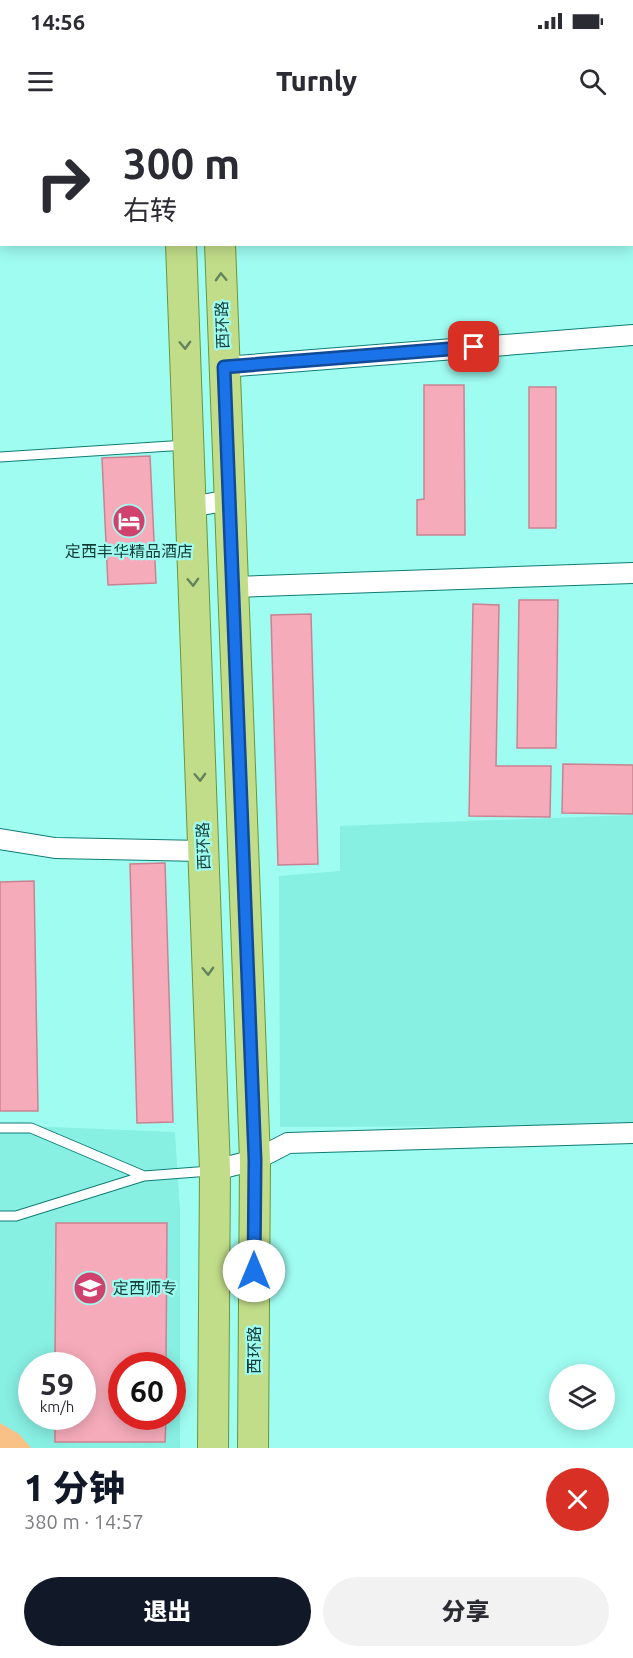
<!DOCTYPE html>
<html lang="zh">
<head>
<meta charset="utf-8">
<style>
  :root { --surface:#fff; --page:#f2f2f3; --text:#2b2b33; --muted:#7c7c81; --accent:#111827 }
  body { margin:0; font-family:Ubuntu,"Noto Sans SC",sans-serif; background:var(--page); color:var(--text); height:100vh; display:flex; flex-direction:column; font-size:22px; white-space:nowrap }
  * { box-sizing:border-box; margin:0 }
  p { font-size:20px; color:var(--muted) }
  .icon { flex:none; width:33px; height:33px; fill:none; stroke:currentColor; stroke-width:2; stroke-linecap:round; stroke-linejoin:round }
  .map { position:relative; height:1328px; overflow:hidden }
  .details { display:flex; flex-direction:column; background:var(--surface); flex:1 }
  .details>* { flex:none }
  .guide { position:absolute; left:0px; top:0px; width:633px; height:126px; box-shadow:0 3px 15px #0003; background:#fff; color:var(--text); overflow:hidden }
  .fabs { position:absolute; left:549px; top:1244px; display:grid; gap:12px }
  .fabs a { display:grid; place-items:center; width:66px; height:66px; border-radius:50%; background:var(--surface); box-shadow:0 3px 15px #0003; font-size:30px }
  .speed { position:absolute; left:18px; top:1232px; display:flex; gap:12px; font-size:30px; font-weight:700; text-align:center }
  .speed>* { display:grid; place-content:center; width:78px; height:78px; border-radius:50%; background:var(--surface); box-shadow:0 3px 15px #0003; line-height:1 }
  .speed small { font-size:15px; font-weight:400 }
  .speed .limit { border:9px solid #d22; background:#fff; color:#111 }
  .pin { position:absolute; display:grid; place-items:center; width:51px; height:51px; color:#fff; margin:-26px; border-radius:12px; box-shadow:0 3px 9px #0006 }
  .me { position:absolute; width:66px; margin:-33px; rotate:0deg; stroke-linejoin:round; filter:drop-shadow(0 0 4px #0008) }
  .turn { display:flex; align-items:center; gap:21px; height:126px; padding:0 24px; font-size:27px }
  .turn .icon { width:78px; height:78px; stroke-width:2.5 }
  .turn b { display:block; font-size:42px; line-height:51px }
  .round { display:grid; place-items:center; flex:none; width:63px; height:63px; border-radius:32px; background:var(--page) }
  .summary { display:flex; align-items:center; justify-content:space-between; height:102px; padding:0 24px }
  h1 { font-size:36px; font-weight:800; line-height:45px; color:var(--accent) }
  .cta { display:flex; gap:12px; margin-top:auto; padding:12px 24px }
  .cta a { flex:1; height:69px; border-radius:36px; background:var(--accent); color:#fff; font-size:24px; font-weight:800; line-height:69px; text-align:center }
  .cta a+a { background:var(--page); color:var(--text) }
  .status { display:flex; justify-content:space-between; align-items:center; height:42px; padding:0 30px; background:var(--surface); direction:ltr }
  .status svg { height:16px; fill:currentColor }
  header { display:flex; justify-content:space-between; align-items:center; height:78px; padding:0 24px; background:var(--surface); font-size:27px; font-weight:800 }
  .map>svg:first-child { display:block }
  .built { fill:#88efe3; fill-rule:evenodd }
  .green { fill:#fac187 }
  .building { fill:#f6abba; stroke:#ca8291; stroke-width:1.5 }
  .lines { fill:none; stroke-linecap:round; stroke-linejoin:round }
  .service-casing { stroke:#0f7d74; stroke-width:11 }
  .minor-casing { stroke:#0f7d74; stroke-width:22 }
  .primary-casing { stroke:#6a963a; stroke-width:32 }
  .service { stroke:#fff; stroke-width:9 }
  .minor { stroke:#fff; stroke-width:20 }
  .primary { stroke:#c2dd89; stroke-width:30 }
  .oneway { stroke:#62845c }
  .route-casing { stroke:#114b97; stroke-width:15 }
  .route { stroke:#1a73e8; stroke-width:10 }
  .labels { text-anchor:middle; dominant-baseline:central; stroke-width:4.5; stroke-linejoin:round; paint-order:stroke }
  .street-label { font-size:16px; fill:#143c37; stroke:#9ffcf1 }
  .poi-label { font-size:16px; fill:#143c37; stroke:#9ffcf1 }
</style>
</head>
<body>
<div class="status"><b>14:56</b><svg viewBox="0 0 49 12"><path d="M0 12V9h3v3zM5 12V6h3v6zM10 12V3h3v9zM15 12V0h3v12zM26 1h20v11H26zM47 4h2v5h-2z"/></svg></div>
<header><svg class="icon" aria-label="menu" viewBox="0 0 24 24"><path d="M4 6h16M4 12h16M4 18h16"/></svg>Turnly<svg class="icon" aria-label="search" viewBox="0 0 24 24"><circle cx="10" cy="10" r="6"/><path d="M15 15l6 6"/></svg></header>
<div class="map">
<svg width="633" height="1328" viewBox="0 0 633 1328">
  <rect width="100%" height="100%" fill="#9ffcf1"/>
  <path class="built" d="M 633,695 L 633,1006 L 280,1007 L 279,756 L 340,751 L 340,706 Z
    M 0,1005 L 175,1012 L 180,1091 L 180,1328 L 0,1328 ZM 32,1245 L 82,1245 L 82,1296 L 32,1296 ZM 122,1245 L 172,1245 L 172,1296 L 122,1296 Z"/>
  <path class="green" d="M 0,1303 L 19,1314 L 31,1328 L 0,1328 Z"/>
  <path class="building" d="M 424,265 L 464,265 L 465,415 L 417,415 L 417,380 L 424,379 Z
    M 529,267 L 556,267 L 556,408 L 529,408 Z
    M 150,336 L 156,463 L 108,465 L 102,338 Z
    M 519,480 L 558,480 L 556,628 L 517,628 Z
    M 473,484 L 499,485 L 496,646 L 551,646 L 550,697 L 469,696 Z
    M 311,494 L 318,744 L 278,745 L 271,495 Z
    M 563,644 L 633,645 L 633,694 L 562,693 Z
    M 165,743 L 173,1002 L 137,1003 L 130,744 Z
    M 34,761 L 38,991 L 0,991 L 0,762 Z
    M 56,1103 L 167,1103 L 166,1245 L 122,1245 L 122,1296 L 166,1296 L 165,1322 L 55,1322 L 55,1296 L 82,1296 L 82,1245 L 55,1245 Z"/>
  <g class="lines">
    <g class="service-casing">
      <path id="service" d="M 0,337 L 186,325
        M 0,1008 L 31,1008 L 144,1056
        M 0,1096 L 16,1096 L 144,1056 L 210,1051"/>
    </g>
    <g class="minor-casing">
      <path id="minor" d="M 224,247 L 633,215
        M 191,387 L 229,380
        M 232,467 L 633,453
        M 0,719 L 55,728 L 203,731
        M 215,1050 L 255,1040 L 288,1023 L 633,1013"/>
    </g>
    <g class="primary-casing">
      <path id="primary" d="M 175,0 L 175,2
        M 218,0 L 218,2
        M 181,124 L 215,1050 L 213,1328
        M 220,124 L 255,1040 L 253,1328"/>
    </g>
    <use href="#service" class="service"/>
    <use href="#minor" class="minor"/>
    <use href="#primary" class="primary"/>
  </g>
  <defs><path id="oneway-chevron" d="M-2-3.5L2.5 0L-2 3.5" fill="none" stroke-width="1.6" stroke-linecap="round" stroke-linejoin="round" transform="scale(1.5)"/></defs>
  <g class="oneway">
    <use href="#oneway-chevron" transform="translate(221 157) rotate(-92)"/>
    <use href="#oneway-chevron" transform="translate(185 225) rotate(88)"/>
    <use href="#oneway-chevron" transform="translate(193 462) rotate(88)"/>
    <use href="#oneway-chevron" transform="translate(200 657) rotate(88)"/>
    <use href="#oneway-chevron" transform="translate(208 851) rotate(88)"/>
  </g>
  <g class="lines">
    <g class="route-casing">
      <path id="route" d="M 254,1151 L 255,1040 L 224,247 L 474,227"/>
    </g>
    <use href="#route" class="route"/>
  </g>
  <defs>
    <g id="hotel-disc" transform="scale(1.725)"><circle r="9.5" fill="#d0426d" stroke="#9ffcf1"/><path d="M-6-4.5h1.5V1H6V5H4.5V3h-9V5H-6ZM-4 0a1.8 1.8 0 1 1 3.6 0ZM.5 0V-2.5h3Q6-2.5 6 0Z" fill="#fff"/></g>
    <g id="university-disc" transform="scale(1.725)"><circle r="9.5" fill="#d0426d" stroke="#9ffcf1"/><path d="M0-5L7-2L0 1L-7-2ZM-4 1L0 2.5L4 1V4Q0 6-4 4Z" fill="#fff"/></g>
  </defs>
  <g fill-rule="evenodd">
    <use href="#hotel-disc" x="129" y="401"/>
    <use href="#university-disc" x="90" y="1168"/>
  </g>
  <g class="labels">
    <g class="street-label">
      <text transform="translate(222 205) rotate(-92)">西环路</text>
      <text transform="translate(203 726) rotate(-92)">西环路</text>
      <text transform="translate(254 1230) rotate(-90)">西环路</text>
    </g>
    <g class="poi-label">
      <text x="129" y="431">定西丰华精品酒店</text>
      <text x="113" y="1168" text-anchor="start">定西师专</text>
    </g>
  </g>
</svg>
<div class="fabs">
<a><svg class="icon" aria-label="layers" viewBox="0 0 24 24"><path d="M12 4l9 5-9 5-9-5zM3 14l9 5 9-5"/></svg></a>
</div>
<div class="speed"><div>59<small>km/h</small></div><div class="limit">60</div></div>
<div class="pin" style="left:474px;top:227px;background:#d93025"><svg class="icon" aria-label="arrive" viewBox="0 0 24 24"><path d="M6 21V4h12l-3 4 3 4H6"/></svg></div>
<svg class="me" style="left:254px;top:1151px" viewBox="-20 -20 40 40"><circle r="19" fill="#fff"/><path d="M0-13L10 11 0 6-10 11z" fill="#1a73e8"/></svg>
<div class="guide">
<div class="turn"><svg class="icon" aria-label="right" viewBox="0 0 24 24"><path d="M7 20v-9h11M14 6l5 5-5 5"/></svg><div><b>300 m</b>右转</div></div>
</div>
</div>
<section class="details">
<div class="summary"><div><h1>1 分钟</h1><p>380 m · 14:57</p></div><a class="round" style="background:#d93025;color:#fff"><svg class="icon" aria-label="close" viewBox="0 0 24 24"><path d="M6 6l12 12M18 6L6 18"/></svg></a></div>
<div class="cta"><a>退出</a><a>分享</a></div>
</section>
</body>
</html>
